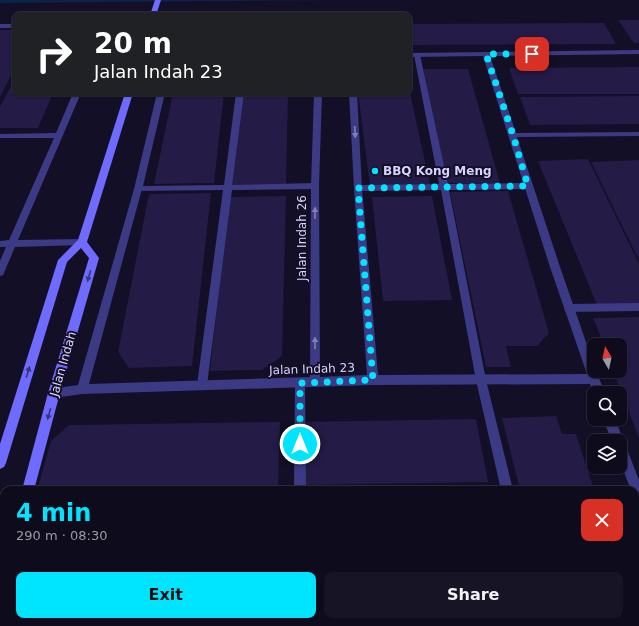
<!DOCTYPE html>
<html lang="en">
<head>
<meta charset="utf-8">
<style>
  :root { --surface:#0e0b1c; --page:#171425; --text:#f1f3f6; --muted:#9b9ba3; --line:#2e2b3b; --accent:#00e5ff }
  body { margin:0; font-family:"DejaVu Sans",sans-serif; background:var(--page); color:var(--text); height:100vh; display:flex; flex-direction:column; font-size:15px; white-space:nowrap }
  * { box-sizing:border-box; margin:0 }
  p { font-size:13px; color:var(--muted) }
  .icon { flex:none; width:22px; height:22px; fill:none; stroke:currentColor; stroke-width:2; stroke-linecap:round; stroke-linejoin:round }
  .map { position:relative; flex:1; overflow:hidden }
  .side { position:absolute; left:0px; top:486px; width:639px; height:140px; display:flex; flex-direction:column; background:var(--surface); border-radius:12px 12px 0 0; box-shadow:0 1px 3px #0004,0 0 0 1px var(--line) }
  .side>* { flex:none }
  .banner { position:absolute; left:12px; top:12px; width:400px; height:84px; border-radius:8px; box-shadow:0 1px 3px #0004,0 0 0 1px var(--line); background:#202124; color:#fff; overflow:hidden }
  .needle { width:26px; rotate:351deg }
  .controls { position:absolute; left:587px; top:338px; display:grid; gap:8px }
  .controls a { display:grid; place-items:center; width:40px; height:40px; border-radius:8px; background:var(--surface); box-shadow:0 1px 3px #0004,0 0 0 1px var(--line); font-size:20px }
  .pin { position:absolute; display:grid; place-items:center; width:34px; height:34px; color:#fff; margin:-17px; border-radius:8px; box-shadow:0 2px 6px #0006 }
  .me { position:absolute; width:44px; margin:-22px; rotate:0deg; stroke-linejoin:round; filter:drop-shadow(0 0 3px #0008) }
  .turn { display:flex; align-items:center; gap:14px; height:84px; padding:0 16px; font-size:18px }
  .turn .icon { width:52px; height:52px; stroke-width:2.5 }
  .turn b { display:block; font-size:28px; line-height:34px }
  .round { display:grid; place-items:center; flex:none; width:42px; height:42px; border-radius:8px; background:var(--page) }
  .head { display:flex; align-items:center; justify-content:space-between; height:68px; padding:0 16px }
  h1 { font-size:24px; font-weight:700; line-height:30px; color:var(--accent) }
  .action { display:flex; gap:8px; margin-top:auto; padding:8px 16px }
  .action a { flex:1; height:46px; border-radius:8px; background:var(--accent); color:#111; font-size:16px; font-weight:700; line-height:46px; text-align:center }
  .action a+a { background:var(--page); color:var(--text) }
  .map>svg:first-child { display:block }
  .water { fill:#0c2248 }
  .building { fill:#241b47 }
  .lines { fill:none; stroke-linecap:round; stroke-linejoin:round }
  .lane { fill:#3d3a85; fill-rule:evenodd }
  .street { fill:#3d3a85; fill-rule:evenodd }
  .secondary { fill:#6f6bff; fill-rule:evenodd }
  .oneway { fill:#837fbc }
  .oneway2 { fill:#38347d }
  .route { stroke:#00e5ff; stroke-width:7; stroke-dasharray:0 12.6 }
  .poi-dot { fill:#00e5ff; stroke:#130f26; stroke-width:1.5 }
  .labels { text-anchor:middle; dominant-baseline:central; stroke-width:4; stroke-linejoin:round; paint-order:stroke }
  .poi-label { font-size:12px; font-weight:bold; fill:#d9d4ff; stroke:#130f26; text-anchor:start }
  .street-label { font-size:12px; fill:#d9d4ff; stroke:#130f26 }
</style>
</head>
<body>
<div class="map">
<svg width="639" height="626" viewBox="0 0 639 626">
  <rect width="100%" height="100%" fill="#130f26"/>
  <path class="water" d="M 0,0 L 358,0 L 0,3 Z"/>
  <path class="building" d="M 618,20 L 639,20 L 639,43 L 634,43 Z
    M 604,23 L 616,44 L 409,45 L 409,24 Z
    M 0,30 L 15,30 L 15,67 L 0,97 Z
    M 639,67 L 639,94 L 518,94 L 509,68 Z
    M 423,69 L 468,69 L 500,183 L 446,183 Z
    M 15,78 L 15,93 L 53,93 L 38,128 L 0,128 L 0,107 Z
    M 173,93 L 224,93 L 214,183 L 154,184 Z
    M 236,93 L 288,93 L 286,185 L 226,186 Z
    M 358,93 L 410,93 L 430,184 L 370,186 Z
    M 639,96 L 639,124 L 530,125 L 520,97 Z
    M 588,159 L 639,264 L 639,304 L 597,305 L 538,161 Z
    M 639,160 L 639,260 L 591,162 Z
    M 508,191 L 549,333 L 537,346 L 506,346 L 511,367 L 486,367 L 450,192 Z
    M 211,193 L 192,366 L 129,368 L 118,352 L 149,194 Z
    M 286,196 L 282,356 L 262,370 L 210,371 L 229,197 Z
    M 432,196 L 452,300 L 383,301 L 372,197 Z
    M 639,317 L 639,438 L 613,371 L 620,371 L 620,345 L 604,345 L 593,318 Z
    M 556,416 L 562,434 L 576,434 L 594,490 L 520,490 L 502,418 Z
    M 476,419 L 488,482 L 297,485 L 298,422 Z
    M 280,422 L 278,490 L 37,490 L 51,441 L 69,425 Z"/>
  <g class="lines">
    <path class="lane" d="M 0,24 L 15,24 L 15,28 L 0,28 Z
      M 417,53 L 420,55 L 448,184 L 528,183 L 532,186 L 528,189 L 449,190 L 486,380 L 513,490 L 501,490 L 476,380 L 441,190 L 358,191 L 354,188 L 358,185 L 439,184 L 414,55 Z
      M 157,93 L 165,93 L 143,186 L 224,185 L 236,93 L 244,93 L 232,185 L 315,183 L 319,186 L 315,189 L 232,190 L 207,385 L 206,388 L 202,390 L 198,388 L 197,385 L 223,190 L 135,191 L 134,189 Z
      M 639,303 L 639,311 L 569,312 L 565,311 L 564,308 L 565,305 L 569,304 Z
      M 300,378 L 304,380 L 305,383 L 306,490 L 294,490 L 295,383 L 296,380 Z"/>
    <path class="street" d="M 639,50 L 639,54 L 490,56 L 516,133 L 639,132 L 639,136 L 517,137 L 560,267 L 594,365 L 594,371 L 596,371 L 605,393 L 594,394 L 590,384 L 373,385 L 82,394 L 54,398 L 50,397 L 48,393 L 50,389 L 78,385 L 134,189 L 138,186 L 142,189 L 89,384 L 310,377 L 311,186 L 314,93 L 322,93 L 319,186 L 320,377 L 367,375 L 354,188 L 349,93 L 357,93 L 362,188 L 378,375 L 587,374 L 550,267 L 483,56 L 409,57 L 409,53 Z
      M 73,93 L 81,93 L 18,240 L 82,239 L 87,242 L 82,245 L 15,247 L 3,275 L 0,276 L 0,261 L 6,247 L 0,247 L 0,241 L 9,240 L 54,138 L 0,138 L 0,134 L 56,133 Z
      M 603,419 L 615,419 L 639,480 L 639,502 L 635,501 L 635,490 L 631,490 L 620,462 L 620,441 L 612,441 Z
      M 635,595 L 639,595 L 639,609 L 635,609 Z
      M 0,617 L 4,617 L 4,622 L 47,622 L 45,626 L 0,626 Z"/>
    <path class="secondary" d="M 155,0 L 161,0 L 156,15 L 150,15 Z
      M 125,93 L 133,93 L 87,242 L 99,258 L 60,393 L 34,490 L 22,490 L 48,393 L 89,258 L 81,248 L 67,262 L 6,463 L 4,467 L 0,469 L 0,444 L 58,260 L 78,240 Z
      M 4,572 L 4,599 L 0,601 L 0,574 Z"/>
  </g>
  <defs><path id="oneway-solid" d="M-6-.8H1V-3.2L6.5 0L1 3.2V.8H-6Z"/></defs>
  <g class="oneway">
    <use href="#oneway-solid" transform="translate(355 132) rotate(87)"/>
    <use href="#oneway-solid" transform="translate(315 213) rotate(-90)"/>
    <use href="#oneway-solid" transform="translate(315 343) rotate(-90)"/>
  </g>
  <g class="oneway2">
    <use href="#oneway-solid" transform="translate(89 276) rotate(106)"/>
    <use href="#oneway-solid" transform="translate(28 372) rotate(-73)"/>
    <use href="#oneway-solid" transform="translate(49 414) rotate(105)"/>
  </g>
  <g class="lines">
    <path class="route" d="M 300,444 L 300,383 L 373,380 L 358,188 L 528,186 L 513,135 L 486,54 L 532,54"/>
  </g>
  <circle class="poi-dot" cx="375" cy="171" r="4"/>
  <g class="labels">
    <g class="poi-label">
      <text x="383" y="171">BBQ Kong Meng</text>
    </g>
    <g class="street-label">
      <text transform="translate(302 238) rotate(-90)">Jalan Indah 26</text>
      <text transform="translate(63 364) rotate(-74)">Jalan Indah</text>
      <text transform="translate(312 369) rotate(-2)">Jalan Indah 23</text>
    </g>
  </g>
</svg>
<div class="controls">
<a><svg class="needle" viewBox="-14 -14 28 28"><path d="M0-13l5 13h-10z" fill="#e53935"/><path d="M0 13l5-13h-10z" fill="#9b9ba3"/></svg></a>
<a><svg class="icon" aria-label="search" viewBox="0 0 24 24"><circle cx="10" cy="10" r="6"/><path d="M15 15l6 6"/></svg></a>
<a><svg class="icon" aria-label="layers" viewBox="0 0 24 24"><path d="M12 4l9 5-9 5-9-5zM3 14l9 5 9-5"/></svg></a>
</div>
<div class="pin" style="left:532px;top:54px;background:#d93025"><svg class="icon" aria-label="arrive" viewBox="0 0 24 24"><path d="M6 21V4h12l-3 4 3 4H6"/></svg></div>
<svg class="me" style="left:300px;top:444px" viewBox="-20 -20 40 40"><circle r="17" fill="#00e5ff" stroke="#fff" stroke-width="3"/><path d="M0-11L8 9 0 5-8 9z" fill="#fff"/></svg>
<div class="banner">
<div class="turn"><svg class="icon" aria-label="right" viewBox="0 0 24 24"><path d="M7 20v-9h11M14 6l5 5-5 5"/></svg><div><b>20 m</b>Jalan Indah 23</div></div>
</div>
<section class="side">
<div class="head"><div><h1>4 min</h1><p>290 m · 08:30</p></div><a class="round" style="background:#d93025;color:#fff"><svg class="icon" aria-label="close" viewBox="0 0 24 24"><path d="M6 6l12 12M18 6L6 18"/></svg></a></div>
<div class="action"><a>Exit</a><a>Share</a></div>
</section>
</div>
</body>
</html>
